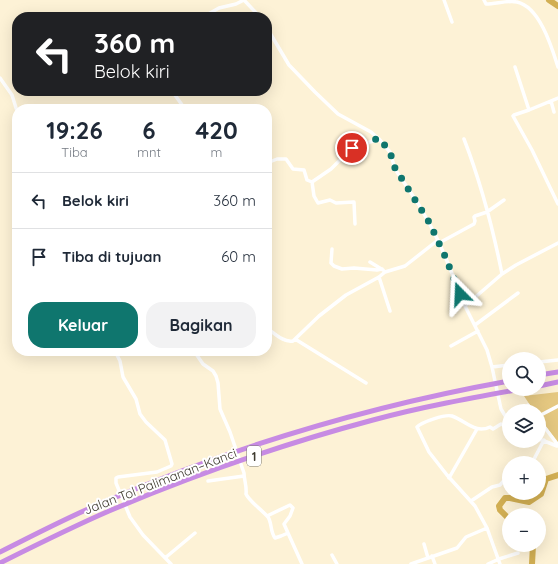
<!DOCTYPE html>
<html lang="id">
<head>
<meta charset="utf-8">
<style>
  :root { --surface:#fff; --page:#f2f2f3; --text:#1f2937; --muted:#747a83; --line:#e0e1e3; --accent:#0f766e }
  body { margin:0; font-family:Quicksand,sans-serif; background:var(--page); color:var(--text); height:100vh; display:flex; flex-direction:column; font-size:15px; white-space:nowrap }
  * { box-sizing:border-box; margin:0 }
  p { font-size:13px; color:var(--muted) }
  .icon { flex:none; width:22px; height:22px; fill:none; stroke:currentColor; stroke-width:2; stroke-linecap:round; stroke-linejoin:round }
  .map { position:relative; flex:1; overflow:hidden }
  .drawer { position:absolute; left:12px; top:104px; width:260px; height:252px; display:flex; flex-direction:column; background:var(--surface); border-radius:16px; box-shadow:0 4px 16px #0002 }
  .drawer>* { flex:none }
  .top-card { position:absolute; left:12px; top:12px; width:260px; height:84px; border-radius:16px; box-shadow:0 4px 16px #0002; background:#202124; color:#fff; overflow:hidden }
  .buttons { position:absolute; left:502px; top:352px; display:grid; gap:8px }
  .buttons a { display:grid; place-items:center; width:44px; height:44px; border-radius:50%; background:var(--surface); box-shadow:0 4px 16px #0002; font-size:20px }
  .pin { position:absolute; display:grid; place-items:center; width:34px; height:34px; color:#fff; margin:-17px; border:2px solid #fff; border-radius:50%; box-shadow:0 1px 4px #0007 }
  .me { position:absolute; width:44px; margin:-22px; rotate:339deg; stroke-linejoin:round; filter:drop-shadow(0 0 3px #0008) }
  .turn { display:flex; align-items:center; gap:14px; height:84px; padding:0 16px; font-size:18px }
  .turn .icon { width:52px; height:52px; stroke-width:2.5 }
  .turn b { display:block; font-size:28px; line-height:34px }
  .eta { display:flex; justify-content:space-evenly; align-items:center; height:68px; text-align:center }
  .eta b { font-size:24px; font-weight:800; line-height:28px }
  .cta { display:flex; gap:8px; margin-top:auto; padding:8px 16px }
  .cta a { flex:1; height:46px; border-radius:16px; background:var(--accent); color:#fff; font-size:16px; font-weight:800; line-height:46px; text-align:center }
  .cta a+a { background:var(--page); color:var(--text) }
  ul { padding:0; list-style:none }
  li { display:flex; align-items:center; gap:12px; height:56px; padding:0 16px; border-top:1px solid var(--line) }
  li div { flex:1 }
  li b { display:block; font-size:15px }
  li em { font-style:normal }
  .map>svg:first-child { display:block }
  .green { fill:#e5c881 }
  .lines { fill:none; stroke-linecap:round; stroke-linejoin:round }
  .river { stroke:#d2af53; stroke-width:6 }
  .minor { stroke:#fff; stroke-width:3.5 }
  .highway { stroke:#c78be3; stroke-width:5 }
  .route { stroke:#0f766e; stroke-width:7; stroke-dasharray:0 12.6 }
  .labels { text-anchor:middle; dominant-baseline:central; stroke-width:4; stroke-linejoin:round; paint-order:stroke }
  .shield { fill:#fff; stroke:#79766e; stroke-width:1 }
  .shield-label { font-size:12px; font-weight:bold; fill:#3f3b30 }
  .street-label { font-size:13px; fill:#3f3b30; stroke:#fff }
</style>
</head>
<body>
<div class="map">
<svg width="558" height="564" viewBox="0 0 558 564">
  <rect width="100%" height="100%" fill="#fdf2d6"/>
  <path class="green" d="M 558,392 L 558,443 L 539,417 L 539,411 L 534,411 L 524,396 Z"/>
  <g class="lines">
    <path class="river" d="M 549,0 L 558,6
      M 509,519 L 500,510 L 499,506 L 505,498 L 510,498 L 529,502 L 541,494 L 546,479 L 558,475
      M 532,564 L 533,545"/>
    <path class="minor" d="M 244,0 L 260,17
      M 444,0 L 452,22
      M 484,0 L 486,4 C 496,4 508,0 517,2 C 540,7 552,48 558,67
      M 203,17 L 219,8 L 236,4 L 244,0
      M 267,28 L 289,65 L 315,92 L 338,114 L 371,132 L 379,139 L 390,152 L 395,169 L 419,205 L 434,232 L 445,256 L 465,306 L 487,350 L 492,367 L 501,409 L 509,422
      M 515,67 L 529,110
      M 0,78 L 12,95 L 17,111
      M 172,91 L 185,109
      M 558,98 L 529,110 L 514,115 L 513,116 L 532,150 L 558,204
      M 551,101 L 554,112
      M 464,139 C 481,183 493,229 502,274
      M 267,163 L 277,159 L 286,159 L 293,169 L 304,170 L 307,180 L 312,182 L 331,169 L 352,148 L 379,139
      M 312,182 L 314,196 L 318,203 L 330,200 L 336,203 L 354,202 L 355,224
      M 439,243 L 474,224 L 475,221 L 474,217 L 475,216 L 487,212 L 504,200
      M 332,249 L 331,263 L 334,266 L 342,269 L 354,268 L 377,270 L 382,269
      M 370,262 L 383,270
      M 379,277 L 390,311
      M 465,306 L 502,274 L 516,265 L 558,243
      M 475,325 L 518,293
      M 267,328 C 274,333 284,343 293,341 L 319,316 L 346,295 L 379,277 L 385,272 L 405,266 L 438,240
      M 295,339 L 366,383
      M 451,346 L 478,331
      M 115,351 L 120,361 L 123,377 L 136,399 L 140,414 L 146,422 L 165,440 L 172,464 L 171,466 L 157,472 L 118,477 L 116,478 L 116,483 L 130,517 L 143,535 L 171,564
      M 194,351 L 203,364 L 213,371 L 216,376 L 218,383 L 220,409 L 230,432 L 244,473 C 244,480 247,486 246,494 C 249,501 262,510 268,517 C 272,523 270,531 275,538 L 281,536 L 288,533 L 284,524 L 290,516 L 293,508 L 290,505 L 267,516
      M 539,362 L 558,360
      M 492,367 L 509,365
      M 528,405 L 532,411
      M 539,416 L 558,406
      M 539,420 L 558,445
      M 539,439 L 557,446
      M 532,463 L 544,440
      M 449,478 L 477,429
      M 208,481 L 244,476
      M 471,501 L 492,487 L 500,485 L 509,475
      M 288,533 L 302,564
      M 424,544 L 428,558
      M 332,555 L 337,564
      M 432,556 L 435,564
      M 165,558 L 195,533
      M 411,564 L 457,548 L 466,537 L 487,528
      M 488,564 L 499,559 L 518,553
      M 500,564 L 487,528 L 475,506 L 447,475 L 429,452 L 417,427 C 422,422 445,414 452,416 C 466,421 475,434 490,427 L 493,429 L 501,424 L 509,428"/>
    <path class="highway" d="M 539,375 L 558,372
      M 539,386 L 558,382
      M 0,552 C 34,535 68,517 104,502 C 233,447 370,406 509,381
      M 0,563 C 36,545 72,527 109,511 C 194,475 283,444 373,420 C 421,407 471,398 521,389"/>
  </g>
  <g class="lines">
    <path class="route" d="M 352,148 L 379,138 L 390,152 L 395,168 L 429,222 L 445,256 L 460,294"/>
  </g>
  <g class="labels">
    <rect class="shield" x="247" y="446" width="14" height="20" rx="3"/>
    <g class="shield-label">
      <text x="254" y="456">1</text>
    </g>
    <g class="street-label">
      <text transform="translate(160 481) rotate(-21)">Jalan Tol Palimanan–Kanci</text>
    </g>
  </g>
</svg>
<div class="buttons">
<a><svg class="icon" aria-label="search" viewBox="0 0 24 24"><circle cx="10" cy="10" r="6"/><path d="M15 15l6 6"/></svg></a>
<a><svg class="icon" aria-label="layers" viewBox="0 0 24 24"><path d="M12 4l9 5-9 5-9-5zM3 14l9 5 9-5"/></svg></a>
<a>+</a>
<a>−</a>
</div>
<div class="pin" style="left:352px;top:148px;background:#d93025"><svg class="icon" aria-label="arrive" viewBox="0 0 24 24"><path d="M6 21V4h12l-3 4 3 4H6"/></svg></div>
<svg class="me" style="left:460px;top:294px" viewBox="-20 -20 40 40"><path d="M0-17L14 15 0 8-14 15z" fill="#0f766e" stroke="#fff" stroke-width="4"/></svg>
<div class="top-card">
<div class="turn"><svg class="icon" aria-label="left" viewBox="0 0 24 24"><path d="M17 20v-9H6M10 6l-5 5 5 5"/></svg><div><b>360 m</b>Belok kiri</div></div>
</div>
<section class="drawer">
<div class="eta">
<div><b>19:26</b><p>Tiba</p></div>
<div><b>6</b><p>mnt</p></div>
<div><b>420</b><p>m</p></div>
</div>
<ul>
<li><svg class="icon" aria-label="left" viewBox="0 0 24 24"><path d="M17 20v-9H6M10 6l-5 5 5 5"/></svg><div><b>Belok kiri</b></div><em>360 m</em></li>
<li><svg class="icon" aria-label="arrive" viewBox="0 0 24 24"><path d="M6 21V4h12l-3 4 3 4H6"/></svg><div><b>Tiba di tujuan</b></div><em>60 m</em></li>
</ul>
<div class="cta"><a>Keluar</a><a>Bagikan</a></div>
</section>
</div>
</body>
</html>
